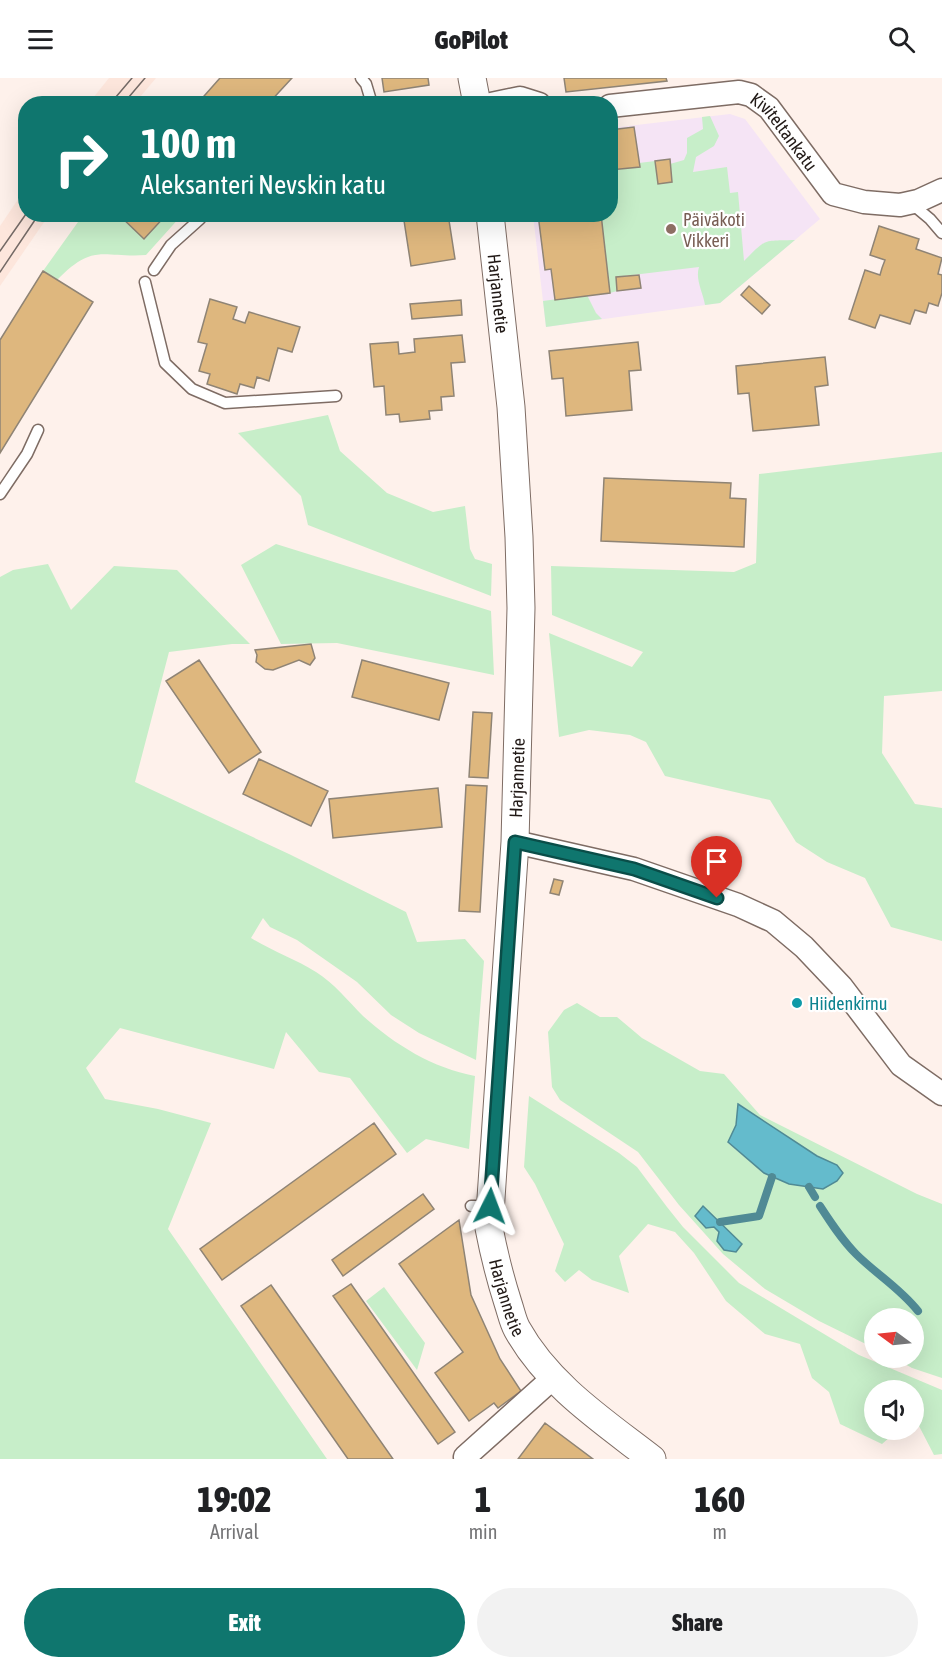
<!DOCTYPE html>
<html lang="en">
<head>
<meta charset="utf-8">
<style>
  :root { --surface:#fff; --page:#f2f2f2; --text:#202124; --muted:#757577; --accent:#0f766e }
  body { margin:0; font-family:"Asap Condensed",sans-serif; background:var(--page); color:var(--text); height:100vh; display:flex; flex-direction:column; font-size:22px; white-space:nowrap }
  * { box-sizing:border-box; margin:0 }
  p { font-size:20px; color:var(--muted) }
  .icon { flex:none; width:33px; height:33px; fill:none; stroke:currentColor; stroke-width:2; stroke-linecap:round; stroke-linejoin:round }
  .map { position:relative; height:1381px; overflow:hidden }
  .sheet { display:flex; flex-direction:column; background:var(--surface); flex:1 }
  .sheet>* { flex:none }
  .hud { position:absolute; left:18px; top:18px; width:600px; height:126px; border-radius:24px; box-shadow:0 6px 24px #0002; background:#0f766e; color:#fff; overflow:hidden }
  .needle { width:39px; rotate:285deg }
  .tools { position:absolute; left:864px; top:1230px; display:grid; gap:12px }
  .tools a { display:grid; place-items:center; width:60px; height:60px; border-radius:50%; background:var(--surface); box-shadow:0 6px 24px #0002; font-size:30px }
  .pin { position:absolute; display:grid; place-items:center; width:51px; height:51px; color:#fff; margin:-62px -26px; border-radius:50% 50% 50% 0; rotate:-45deg; box-shadow:0 0 6px #0007 }
  .pin .icon { rotate:45deg }
  .me { position:absolute; width:66px; margin:-33px; rotate:3deg; stroke-linejoin:round; filter:drop-shadow(0 0 4px #0008) }
  .turn { display:flex; align-items:center; gap:21px; height:126px; padding:0 24px; font-size:27px }
  .turn .icon { width:78px; height:78px; stroke-width:2.5 }
  .turn b { display:block; font-size:42px; line-height:51px }
  .eta { display:flex; justify-content:space-evenly; align-items:center; height:102px; text-align:center }
  .eta b { font-size:36px; font-weight:800; line-height:42px }
  .button { display:flex; gap:12px; margin-top:auto; padding:12px 24px }
  .button a { flex:1; height:69px; border-radius:36px; background:var(--accent); color:#fff; font-size:24px; font-weight:800; line-height:69px; text-align:center }
  .button a+a { background:var(--page); color:var(--text) }
  header { display:flex; justify-content:space-between; align-items:center; height:78px; padding:0 24px; background:var(--surface); font-size:27px; font-weight:800 }
  .map>svg:first-child { display:block }
  .built { fill:#fde6dc }
  .education { fill:#f5e4f5 }
  .green { fill:#c7eec9; fill-rule:evenodd }
  .water { fill:#64bbcc; stroke:#508a95; stroke-width:1.5 }
  .lines { fill:none; stroke-linecap:round; stroke-linejoin:round }
  .stream { stroke:#508a95; stroke-width:8 }
  .building { fill:#deb77e; stroke:#8f8475; stroke-width:1.5 }
  .service-casing { stroke:#7e6c64; stroke-width:13 }
  .minor-casing { stroke:#7e6c64; stroke-width:25 }
  .tertiary-casing { stroke:#7e6c64; stroke-width:29 }
  .service { stroke:#fff; stroke-width:10 }
  .minor { stroke:#fff; stroke-width:22 }
  .tertiary { stroke:#fff; stroke-width:27 }
  .tram { stroke:#746a66; stroke-width:1.5 }
  .route-casing { stroke:#0a4d48; stroke-width:15 }
  .route { stroke:#0f766e; stroke-width:10 }
  .education-dot { fill:#8d6e63; stroke:#fff; stroke-width:2 }
  .culture-dot { fill:#0f9aa8; stroke:#fff; stroke-width:2 }
  .labels { text-anchor:middle; dominant-baseline:central; stroke-width:4.5; stroke-linejoin:round; paint-order:stroke }
  .street-label { font-size:18px; fill:#211916; stroke:#fff }
  .education-label { font-size:18px; fill:#785e54; stroke:#fff; text-anchor:start }
  .culture-label { font-size:18px; fill:#0d838f; stroke:#fff; text-anchor:start }
</style>
</head>
<body>
<header><svg class="icon" aria-label="menu" viewBox="0 0 24 24"><path d="M4 6h16M4 12h16M4 18h16"/></svg>GoPilot<svg class="icon" aria-label="search" viewBox="0 0 24 24"><circle cx="10" cy="10" r="6"/><path d="M15 15l6 6"/></svg></header>
<div class="map">
<svg width="942" height="1381" viewBox="0 0 942 1381">
  <rect width="100%" height="100%" fill="#fef1eb"/>
  <path class="built" d="M 109,0 L 156,0 L 135,25 L 89,25 Z
    M 25,111 L 26,136 L 49,137 L 0,208 L 0,148 Z"/>
  <path class="education" d="M 730,36 L 745,41 L 820,141 L 720,225 L 546,249 L 533,137 L 610,136 L 611,50 Z"/>
  <path class="green" d="M 710,38 L 719,58 L 714,68 L 696,79 L 693,94 L 727,89 L 730,115 L 738,114 L 744,183 C 767,160 762,163 795,162 L 720,225 L 705,227 C 703,214 695,202 699,189 L 616,199 L 617,213 L 610,215 L 601,137 L 610,136 L 611,92 L 639,89 L 639,85 L 655,83 L 658,105 L 672,104 L 670,86 L 684,82 L 687,75 L 687,60 L 703,51 L 702,39 Z
    M 83,137 L 118,137 L 144,161 L 167,137 L 181,138 L 146,177 C 102,180 94,164 57,202 L 43,193 Z
    M 587,217 L 596,235 L 602,241 L 546,249 L 543,223 Z
    M 328,337 L 340,373 L 387,415 L 433,434 L 465,428 L 470,471 L 475,481 L 492,486 L 491,518 L 308,447 L 301,418 L 238,355 Z
    M 942,374 L 942,613 L 884,618 L 882,675 L 915,726 L 942,730 L 942,863 L 891,849 L 865,800 L 827,784 L 796,764 L 770,722 L 665,698 L 646,664 L 630,657 L 589,652 L 559,659 L 549,555 L 632,589 L 643,574 L 552,537 L 551,488 L 734,494 L 756,485 L 759,396 Z
    M 276,466 L 491,533 L 494,597 L 337,565 L 281,566 L 241,487 Z
    M 48,486 L 71,532 L 114,488 L 177,492 L 250,566 L 232,566 L 169,574 L 135,704 L 289,776 L 406,834 L 417,864 L 465,861 L 484,883 L 476,982 L 419,955 L 391,937 L 357,904 L 297,862 L 270,849 L 263,840 L 251,860 C 272,873 295,881 316,894 C 334,905 348,923 363,938 C 395,967 433,990 475,998 L 469,1071 L 426,1061 L 407,1075 L 350,1000 L 319,994 L 286,954 L 274,991 L 120,950 L 86,990 L 105,1021 L 158,1031 L 211,1045 L 168,1151 L 327,1381 L 0,1381 L 0,499 L 13,492 Z
    M 577,925 L 600,939 L 617,939 L 642,960 L 700,993 L 724,996 L 760,1037 L 917,1116 L 942,1126 L 942,1300 L 912,1290 L 894,1280 L 914,1280 L 914,1240 L 874,1240 L 874,1270 L 819,1243 L 765,1211 L 723,1176 L 679,1127 L 638,1074 L 560,1022 L 552,1009 L 548,954 L 564,932 ZM 739,1026 L 817,1078 L 837,1087 L 823,1111 L 789,1106 L 764,1095 L 728,1065 L 736,1047 Z
    M 529,1018 L 619,1075 L 637,1089 L 667,1129 L 683,1149 L 739,1205 L 859,1277 L 942,1312 L 942,1376 L 934,1377 L 919,1348 L 914,1349 L 914,1312 L 874,1312 L 874,1352 L 902,1352 L 897,1353 L 882,1366 L 840,1346 L 829,1314 L 812,1300 L 800,1266 L 765,1256 L 726,1223 L 694,1175 L 675,1154 L 648,1146 L 619,1178 L 629,1215 L 592,1202 L 579,1192 L 565,1204 L 555,1193 L 564,1166 L 535,1106 L 524,1089 Z
    M 384,1209 L 425,1265 L 417,1292 L 366,1223 Z"/>
  <path class="water" d="M 738,1026 L 817,1078 L 837,1087 L 843,1095 L 837,1103 L 823,1111 L 789,1106 L 764,1095 L 728,1064 L 736,1047 Z
    M 703,1128 L 742,1166 L 736,1174 L 724,1172 L 717,1163 L 719,1154 L 714,1149 L 706,1150 L 695,1138 Z"/>
  <g class="lines">
    <path class="stream" d="M 809,1109 L 815,1119
      M 820,1128 C 831,1145 842,1162 856,1176 C 876,1196 900,1210 918,1233
      M 720,1144 L 759,1138 L 772,1099"/>
  </g>
  <path class="building" d="M 220,0 L 292,0 L 268,26 L 197,26 Z
    M 382,0 L 428,0 L 429,7 L 384,14 Z
    M 564,0 L 666,0 L 667,3 L 566,14 Z
    M 634,49 L 640,89 L 610,92 L 610,52 Z
    M 670,81 L 672,104 L 658,106 L 655,83 Z
    M 118,136 L 167,136 L 144,161 Z
    M 403,136 L 448,136 L 455,181 L 411,188 Z
    M 538,136 L 601,136 L 610,215 L 555,222 L 551,191 L 545,192 Z
    M 879,148 L 919,161 L 916,171 L 942,180 L 938,196 L 942,197 L 942,215 L 938,228 L 929,225 L 926,235 L 915,232 L 910,246 L 880,237 L 875,250 L 849,241 L 865,192 L 880,197 L 882,190 L 885,182 L 870,177 Z
    M 43,193 L 93,224 L 0,375 L 0,262 Z
    M 639,197 L 641,210 L 617,213 L 616,199 Z
    M 749,208 L 770,227 L 762,236 L 741,217 Z
    M 210,221 L 237,229 L 233,241 L 245,245 L 249,234 L 300,249 L 292,274 L 278,270 L 269,303 L 257,299 L 254,310 L 240,306 L 237,316 L 207,306 L 210,296 L 199,293 L 207,266 L 198,264 Z
    M 461,222 L 462,237 L 412,241 L 410,226 Z
    M 462,257 L 465,284 L 451,285 L 454,318 L 441,319 L 442,332 L 429,333 L 430,341 L 400,344 L 399,336 L 386,337 L 384,308 L 374,309 L 370,266 L 398,264 L 399,276 L 415,274 L 414,261 Z
    M 638,264 L 641,292 L 629,293 L 632,332 L 566,338 L 563,300 L 552,301 L 549,273 Z
    M 825,279 L 828,307 L 815,309 L 819,347 L 753,353 L 749,315 L 738,316 L 736,288 Z
    M 604,400 L 731,405 L 730,420 L 746,421 L 744,469 L 601,463 Z
    M 311,566 L 315,580 L 310,587 L 299,582 L 273,592 L 265,591 L 256,584 L 257,577 L 255,572 Z
    M 199,582 L 261,674 L 229,695 L 166,603 Z
    M 362,582 L 449,605 L 439,642 L 352,619 Z
    M 473,634 L 492,635 L 488,700 L 469,699 Z
    M 259,681 L 328,713 L 311,748 L 243,716 Z
    M 466,707 L 487,708 L 480,834 L 459,833 Z
    M 438,710 L 442,749 L 333,760 L 329,721 Z
    M 554,801 L 563,803 L 559,817 L 550,815 Z
    M 374,1045 L 396,1076 L 222,1202 L 200,1171 Z
    M 423,1116 L 434,1131 L 343,1198 L 332,1182 Z
    M 459,1142 L 471,1217 L 500,1281 L 521,1313 L 498,1330 L 494,1325 L 469,1343 L 435,1295 L 463,1274 L 399,1186 Z
    M 351,1206 L 455,1354 L 438,1366 L 333,1218 Z
    M 271,1207 L 393,1381 L 348,1381 L 241,1228 Z
    M 545,1345 L 593,1381 L 518,1381 Z"/>
  <g class="lines">
    <g class="service-casing">
      <path id="service" d="M 361,0 L 366,6 L 372,26
        M 912,126 L 930,141 L 942,155
        M 154,192 L 171,167 L 200,141 L 202,136
        M 145,204 L 165,285 L 192,311 L 225,325 L 336,318
        M 0,416 L 27,376 L 38,352
        M 471,1128 L 489,1128"/>
    </g>
    <g class="minor-casing">
      <g id="minor">
        <path d="M 491,26 L 520,20 L 539,26"/>
        <path id="s1" d="M 610,28 L 739,14 L 751,17 L 769,30 L 833,116 L 864,124 L 900,127 L 918,123 L 942,112"/>
        <path d="M 515,764 L 634,791 L 738,827 L 773,843 L 804,869 L 841,908 L 901,987 L 942,1016"/>
        <path d="M 466,1381 L 465,1379 L 553,1300"/>
      </g>
    </g>
    <g class="tertiary-casing">
      <g id="tertiary">
        <path d="M 472,0 L 477,26"/>
        <path id="s2" d="M 490,136 L 511,329 L 519,459 L 521,530 L 515,764 L 489,1150 C 494,1176 500,1200 508,1225 C 511,1234 513,1244 517,1251 C 548,1307 603,1343 652,1381"/>
      </g>
    </g>
    <use href="#service" class="service"/>
    <use href="#minor" class="minor"/>
    <use href="#tertiary" class="tertiary"/>
    <path class="tram" d="M 110,26 L 132,0
      M 123,26 L 145,0
      M 0,173 L 26,136
      M 0,194 L 39,136"/>
  </g>
  <g class="lines">
    <g class="route-casing">
      <path id="route" d="M 490,1128 L 515,764 L 634,791 L 717,820"/>
    </g>
    <use href="#route" class="route"/>
  </g>
  <circle class="education-dot" cx="671" cy="151" r="6"/>
  <circle class="culture-dot" cx="797" cy="925" r="6"/>
  <g class="labels">
    <g class="street-label">
      <text stroke="none"><textPath href="#s1" startOffset="192">Kiviteltankatu</textPath></text>
      <text stroke="none"><textPath href="#s2" startOffset="80">Harjannetie</textPath></text>
      <text transform="translate(517 700) rotate(-88)">Harjannetie</text>
      <text stroke="none"><textPath href="#s2" startOffset="1088">Harjannetie</textPath></text>
    </g>
    <g class="education-label">
      <text x="683" y="141">Päiväkoti<tspan x="683" dy="21">Vikkeri</tspan></text>
    </g>
    <g class="culture-label">
      <text x="809" y="925">Hiidenkirnu</text>
    </g>
  </g>
</svg>
<div class="tools">
<a><svg class="needle" viewBox="-14 -14 28 28"><path d="M0-13l5 13h-10z" fill="#e53935"/><path d="M0 13l5-13h-10z" fill="#757577"/></svg></a>
<a><svg class="icon" aria-label="sound" viewBox="0 0 24 24"><path d="M4 9h4l5-4v14l-5-4H4zM17 9q2 3 0 6"/></svg></a>
</div>
<div class="pin" style="left:717px;top:820px;background:#d93025"><svg class="icon" aria-label="arrive" viewBox="0 0 24 24"><path d="M6 21V4h12l-3 4 3 4H6"/></svg></div>
<svg class="me" style="left:490px;top:1128px" viewBox="-20 -20 40 40"><path d="M0-17L14 15 0 8-14 15z" fill="#0f766e" stroke="#fff" stroke-width="4"/></svg>
<div class="hud">
<div class="turn"><svg class="icon" aria-label="right" viewBox="0 0 24 24"><path d="M7 20v-9h11M14 6l5 5-5 5"/></svg><div><b>100 m</b>Aleksanteri Nevskin katu</div></div>
</div>
</div>
<section class="sheet">
<div class="eta">
<div><b>19:02</b><p>Arrival</p></div>
<div><b>1</b><p>min</p></div>
<div><b>160</b><p>m</p></div>
</div>
<div class="button"><a>Exit</a><a>Share</a></div>
</section>
</body>
</html>
